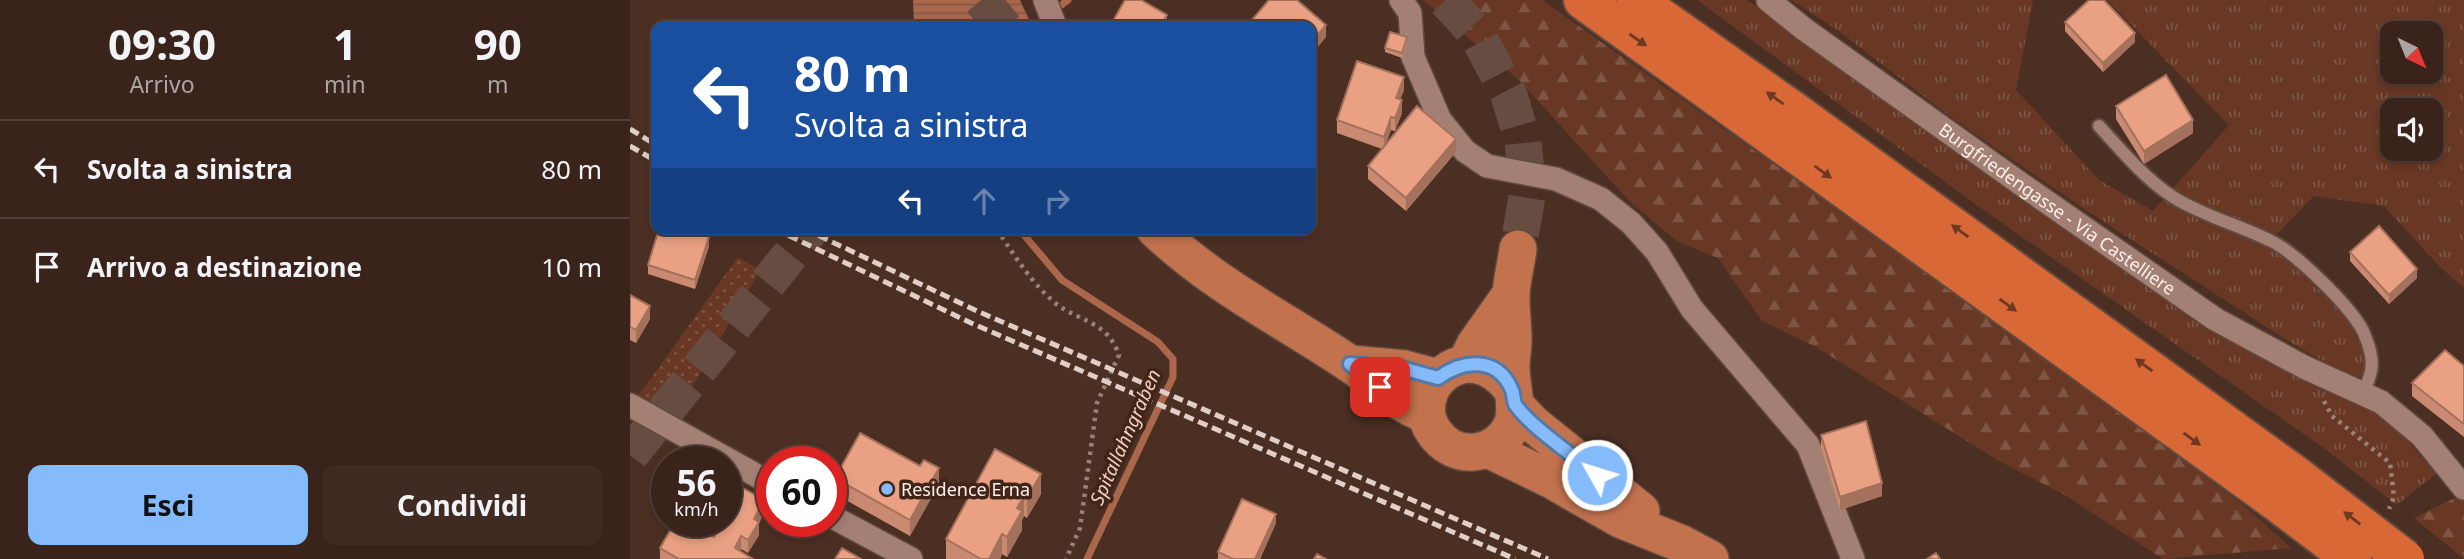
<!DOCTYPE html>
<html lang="it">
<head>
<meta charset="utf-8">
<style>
  :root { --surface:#39231a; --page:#402b23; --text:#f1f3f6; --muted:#aba4a2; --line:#534039; --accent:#85bbfb }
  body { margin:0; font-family:"Noto Sans",sans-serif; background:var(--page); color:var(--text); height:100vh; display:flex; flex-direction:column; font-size:26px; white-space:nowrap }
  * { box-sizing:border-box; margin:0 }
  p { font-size:23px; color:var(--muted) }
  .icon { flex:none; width:38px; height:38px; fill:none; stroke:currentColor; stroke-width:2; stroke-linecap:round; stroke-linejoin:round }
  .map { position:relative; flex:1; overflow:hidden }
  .side { display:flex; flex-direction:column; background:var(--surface); width:630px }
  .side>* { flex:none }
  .top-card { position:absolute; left:21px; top:21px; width:665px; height:214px; border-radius:14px; box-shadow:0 4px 10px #0003,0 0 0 2px var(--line); background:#1a4fa0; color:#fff; overflow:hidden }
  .needle { width:46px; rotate:137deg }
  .buttons { position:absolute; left:1750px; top:21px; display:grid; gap:14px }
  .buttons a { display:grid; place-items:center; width:63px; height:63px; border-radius:14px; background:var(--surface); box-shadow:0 4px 10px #0003,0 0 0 2px var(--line); font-size:35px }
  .speed { position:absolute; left:21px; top:446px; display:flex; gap:14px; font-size:35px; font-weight:700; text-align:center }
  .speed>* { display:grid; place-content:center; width:91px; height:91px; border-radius:50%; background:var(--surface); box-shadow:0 4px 10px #0003,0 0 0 2px var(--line); line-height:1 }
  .speed small { font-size:18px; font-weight:400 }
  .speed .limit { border:10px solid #d22; background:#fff; color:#111 }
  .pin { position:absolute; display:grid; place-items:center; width:60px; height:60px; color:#fff; margin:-30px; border-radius:14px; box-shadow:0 4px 10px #0006 }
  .me { position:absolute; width:77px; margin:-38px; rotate:309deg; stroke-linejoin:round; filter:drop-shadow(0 0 5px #0008) }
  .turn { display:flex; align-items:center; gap:24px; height:147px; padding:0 28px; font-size:32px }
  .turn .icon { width:91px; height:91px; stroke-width:2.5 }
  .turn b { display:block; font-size:49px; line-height:60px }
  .lanes { display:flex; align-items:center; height:66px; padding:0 28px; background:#0003; justify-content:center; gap:35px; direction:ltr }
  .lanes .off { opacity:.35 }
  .eta { display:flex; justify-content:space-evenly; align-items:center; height:119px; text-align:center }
  .eta b { font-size:42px; font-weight:700; line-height:49px }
  .cta { display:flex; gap:14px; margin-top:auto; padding:14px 28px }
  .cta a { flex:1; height:80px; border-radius:14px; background:var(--accent); color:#111; font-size:28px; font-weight:700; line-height:80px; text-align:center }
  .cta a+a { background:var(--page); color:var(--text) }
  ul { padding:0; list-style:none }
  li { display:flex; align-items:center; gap:21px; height:98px; padding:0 28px; border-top:2px solid var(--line) }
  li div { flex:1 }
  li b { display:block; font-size:26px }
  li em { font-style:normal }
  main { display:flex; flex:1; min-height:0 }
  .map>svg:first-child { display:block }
  .grass { fill:url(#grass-tufts); fill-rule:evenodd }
  .forest { fill:url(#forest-firs) }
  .park { fill:url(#park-dots) }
  .water { fill:url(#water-rules) }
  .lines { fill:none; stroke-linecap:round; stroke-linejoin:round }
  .stream { stroke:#ab674b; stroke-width:7 }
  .primary-tunnel { stroke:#674c41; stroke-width:37; stroke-dasharray:37 18; stroke-linecap:butt }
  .lane-casing { stroke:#614a40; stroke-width:16 }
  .street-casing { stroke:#614a40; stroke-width:26 }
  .primary-casing { stroke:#614a40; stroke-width:40 }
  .highway-casing { stroke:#614a40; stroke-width:42 }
  .path { stroke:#988177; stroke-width:4.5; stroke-dasharray:3.5 5; stroke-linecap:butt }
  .lane { stroke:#a38073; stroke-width:12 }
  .street { stroke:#a38073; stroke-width:23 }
  .primary { stroke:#c3724e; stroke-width:37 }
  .highway { stroke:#d86836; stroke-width:38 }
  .rail { stroke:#e0cfc8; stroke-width:5; stroke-dasharray:10 5; stroke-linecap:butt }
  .highway-bridge-casing { stroke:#614a40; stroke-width:42; stroke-linecap:butt }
  .highway-bridge { stroke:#d86836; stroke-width:38 }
  .wall { fill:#c98a71 }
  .shaded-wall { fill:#a4715c }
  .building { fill:#eaa183; stroke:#a4715c; stroke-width:2 }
  .oneway { fill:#6e3922 }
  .route-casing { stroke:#567aa3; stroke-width:18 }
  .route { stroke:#85bbfb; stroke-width:12 }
  .poi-dot { fill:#85bbfb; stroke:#412519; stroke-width:2.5 }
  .labels { text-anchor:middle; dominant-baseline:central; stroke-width:7; stroke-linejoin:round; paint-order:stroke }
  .street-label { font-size:18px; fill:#feefe9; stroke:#412519 }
  .poi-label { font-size:18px; fill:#feefe9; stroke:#412519; text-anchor:start }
  .water-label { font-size:19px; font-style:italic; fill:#f6cebe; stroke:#412519 }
</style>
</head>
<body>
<main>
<section class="side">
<div class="eta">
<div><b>09:30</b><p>Arrivo</p></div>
<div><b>1</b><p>min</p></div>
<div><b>90</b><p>m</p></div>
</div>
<ul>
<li><svg class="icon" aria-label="left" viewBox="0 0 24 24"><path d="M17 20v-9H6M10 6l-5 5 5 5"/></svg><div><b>Svolta a sinistra</b></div><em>80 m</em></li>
<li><svg class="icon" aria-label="arrive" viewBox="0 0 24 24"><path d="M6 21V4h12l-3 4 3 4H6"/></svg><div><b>Arrivo a destinazione</b></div><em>10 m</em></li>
</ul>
<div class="cta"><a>Esci</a><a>Condividi</a></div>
</section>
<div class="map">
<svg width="1834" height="559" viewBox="0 0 1834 559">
  <defs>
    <pattern id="grass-tufts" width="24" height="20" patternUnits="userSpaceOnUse" patternTransform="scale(1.75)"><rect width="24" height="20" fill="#683824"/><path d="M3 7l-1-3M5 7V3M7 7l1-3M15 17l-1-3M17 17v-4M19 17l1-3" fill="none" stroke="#7f5544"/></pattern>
    <pattern id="forest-firs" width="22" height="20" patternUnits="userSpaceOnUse" patternTransform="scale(1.75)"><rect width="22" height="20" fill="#683824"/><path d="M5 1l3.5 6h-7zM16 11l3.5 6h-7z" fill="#7f5544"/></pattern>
    <pattern id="park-dots" width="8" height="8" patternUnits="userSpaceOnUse" patternTransform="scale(1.75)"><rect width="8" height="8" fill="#683824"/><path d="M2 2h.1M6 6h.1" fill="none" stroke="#7f5544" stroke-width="1.8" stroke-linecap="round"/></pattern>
    <pattern id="water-rules" width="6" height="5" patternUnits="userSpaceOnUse" patternTransform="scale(1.75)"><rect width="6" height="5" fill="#ab674b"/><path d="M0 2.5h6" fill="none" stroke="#805949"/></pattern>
  </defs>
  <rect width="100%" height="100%" fill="#4c2f23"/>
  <path class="grass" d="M 1067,0 L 1117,0 L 1258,97 L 1734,405 L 1768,430 L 1806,474 L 1767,505 L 1691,446 L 1348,206 Z
    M 1161,0 L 1403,0 L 1386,90 L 1469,180 L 1523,211 L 1599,125 L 1477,0 L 1834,0 L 1834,288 L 1811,268 L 1754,206 L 1684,196 L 1638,243 L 1716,315 L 1732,349 L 1736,369 L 1730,377 L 1721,377 L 1663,344 L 1457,211 L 1318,115 L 1206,29 ZM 1762,33 L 1801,33 L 1801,72 L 1762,72 ZM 1762,110 L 1801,110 L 1801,149 L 1762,149 Z"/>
  <path class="forest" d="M 793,0 L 912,0 L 1390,339 L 1611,503 L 1661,548 L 1533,559 L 1435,495 L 1369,461 L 1186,347 L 1132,321 L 1088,258 L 1048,242 L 1000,202 L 889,80 Z
    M 1829,496 L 1834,502 L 1834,559 L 1784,518 Z"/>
  <path class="park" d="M 108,257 L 130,270 L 41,423 L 4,402 Z"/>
  <path class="water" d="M 283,0 L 390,0 L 402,26 L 284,26 Z"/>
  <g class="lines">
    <path class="stream" d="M 404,26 L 438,0
      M 389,229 L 432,280 L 528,342 L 543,359 L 543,377 L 457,559"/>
    <path class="primary-tunnel" d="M 816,0 L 847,34 L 879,95 L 893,142 L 898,191 L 888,249
      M 349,26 L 380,0
      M 0,455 L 181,229"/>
    <g class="lane-casing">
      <path id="lane" d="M 1469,126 C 1492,151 1514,178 1543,197 C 1573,216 1609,225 1641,241 C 1666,253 1720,306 1733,331 C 1736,338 1740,348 1741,356 C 1744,369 1739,381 1733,392"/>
    </g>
    <g class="street-casing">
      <g id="street">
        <path d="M 415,0 L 425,26"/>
        <path d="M 771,0 L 780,13 L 783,57 L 810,120 L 835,151 L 857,166 L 926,179 L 971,199 L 1001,223 L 1027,252 L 1062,309 L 1178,445 L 1223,559"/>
        <path id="s1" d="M 1138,0 L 1174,29 L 1391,184 L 1585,319 L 1674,367 L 1751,402 L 1792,436 L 1834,488"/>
        <path d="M 0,405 L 142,484"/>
        <path d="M 201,516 L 281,559"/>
      </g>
    </g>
    <g class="primary-casing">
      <path id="primary" d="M 525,229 C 585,286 653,319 720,364 C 748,382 764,403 796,414
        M 836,363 L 845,345 L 881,294
        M 721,364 L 775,369 L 808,378
        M 881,388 C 836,330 775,391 804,432 C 813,445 828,454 845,452 C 861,450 875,440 882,425 C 889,409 881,385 881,367 C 881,358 883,349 883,340 C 883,326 881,312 881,297 C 881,282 886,265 888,249
        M 885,405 L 903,424 L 1011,511
        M 858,449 L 920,479 L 990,519 L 1052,544 L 1080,559"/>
    </g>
    <g class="highway-casing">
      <path id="highway" d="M 953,0 L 1648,503
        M 1006,0 L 1161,109 L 1668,477"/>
    </g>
    <path class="path" d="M 372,229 L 370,234 C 386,258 402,283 424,302 C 448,322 477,320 489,355 L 467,403 L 450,528 L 436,559
      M 1694,401 L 1702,416 L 1760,463 L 1764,497 L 1759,509"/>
    <use href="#lane" class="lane"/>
    <use href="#street" class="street"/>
    <use href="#primary" class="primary"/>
    <use href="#highway" class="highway"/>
    <path class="rail" d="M 0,129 L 26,145
      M 0,146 L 26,161
      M 145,229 L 341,323 L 885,559
      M 175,229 L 347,311 L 918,559"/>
    <g class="highway-bridge-casing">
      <path id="highway-bridge" d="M 1668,477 L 1775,559
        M 1648,503 L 1722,559"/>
    </g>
    <use href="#highway-bridge" class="highway-bridge"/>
  </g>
  <path class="wall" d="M 1435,22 L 1505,42 L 1473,72 L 1435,31 Z
    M 777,42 L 772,58 L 755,52 L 755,48 Z
    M 774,90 L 770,99 L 772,113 L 765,131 L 761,130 L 755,145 L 826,152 L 776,211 L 738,179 L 738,166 L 752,149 L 707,133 L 707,120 Z
    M 1486,106 L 1563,133 L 1514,164 L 1486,119 Z
    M 645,229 L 663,229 L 662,233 Z
    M 79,246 L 65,289 L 18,274 L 18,265 Z
    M 1720,252 L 1787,278 L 1759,304 L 1720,261 Z
    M 0,295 L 20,319 L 6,343 L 0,340 Z
    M 1834,366 L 1834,437 L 1782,396 L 1782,383 Z
    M 1191,435 L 1252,496 L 1210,510 L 1191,448 Z
    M 365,449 L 411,494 L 397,518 L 394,516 L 392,520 L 392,530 L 377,557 L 372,554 L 370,559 L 316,559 L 316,539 Z
    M 290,466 L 309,484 L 280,536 L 205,494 L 205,478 Z
    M 134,513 L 129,523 L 129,535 L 118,553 L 111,549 L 110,552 L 123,559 L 30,559 L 30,548 L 84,537 L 90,527 L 87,525 L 87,522 L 96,522 Z
    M 646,523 L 630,559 L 588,559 L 588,552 Z"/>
  <path class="shaded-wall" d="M 537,15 L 537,24 L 536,26 L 531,26 Z
    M 696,25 L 696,37 L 681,56 L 681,43 Z
    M 1505,33 L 1505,42 L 1473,72 L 1473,63 Z
    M 774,77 L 774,90 L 766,111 L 766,98 Z
    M 772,100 L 772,113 L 765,131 L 765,118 Z
    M 761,117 L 761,130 L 754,150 L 754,137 Z
    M 1563,120 L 1563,133 L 1514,164 L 1514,151 Z
    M 826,139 L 826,152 L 776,211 L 776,198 Z
    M 79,237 L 79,246 L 65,289 L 65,280 Z
    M 1787,269 L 1787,278 L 1759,304 L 1759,295 Z
    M 20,306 L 20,319 L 6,343 L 6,330 Z
    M 309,468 L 309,484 L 280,536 L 280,520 Z
    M 411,474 L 411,494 L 397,518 L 397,498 Z
    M 1252,483 L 1252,496 L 1210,510 L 1210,497 Z
    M 394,496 L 394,516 L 392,520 L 392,530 L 377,557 L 377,537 L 387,508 Z
    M 134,500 L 134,513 L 129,523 L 129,535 L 118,553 L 118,540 L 124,519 Z
    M 646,514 L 646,523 L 630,559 L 625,559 Z
    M 372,534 L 372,554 L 370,559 L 359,559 Z
    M 111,536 L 111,549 L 106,559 L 105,548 Z"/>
  <path class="building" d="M 495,0 L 511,0 L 537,15 L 531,26 L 480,26 Z
    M 639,0 L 667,0 L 696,25 L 681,43 L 681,26 L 625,26 L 620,22 Z
    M 1459,0 L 1474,0 L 1505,33 L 1473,63 L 1435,22 Z
    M 760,32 L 777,37 L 772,53 L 755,48 Z
    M 727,61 L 774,77 L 766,98 L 772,100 L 765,118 L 761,117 L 754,137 L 707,120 Z
    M 1536,75 L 1563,120 L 1514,151 L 1486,106 Z
    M 787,106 L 826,139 L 776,198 L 738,166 Z
    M 1749,226 L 1787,269 L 1759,295 L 1720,252 Z
    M 29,229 L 54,229 L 79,237 L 65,280 L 18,265 Z
    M 0,295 L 20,306 L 6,330 L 0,327 Z
    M 1815,350 L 1834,366 L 1834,424 L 1782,383 Z
    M 1236,421 L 1252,483 L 1210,497 L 1191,435 Z
    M 230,433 L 290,466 L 294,460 L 309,468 L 280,520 L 205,478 Z
    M 365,449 L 411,474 L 397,498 L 394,496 L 387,508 L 392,511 L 377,537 L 372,534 L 359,559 L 351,559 L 316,539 Z
    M 104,483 L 134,500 L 124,519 L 129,522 L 118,540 L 111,536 L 105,548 L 123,559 L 49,559 L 30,548 L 45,522 L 57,522 L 84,537 L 93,522 L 96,522 L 96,495 Z
    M 612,499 L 646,514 L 625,559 L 603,559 L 588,552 Z
    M 212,548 L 231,559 L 205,559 Z
    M 1306,553 L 1310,559 L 1297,559 Z
    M 687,554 L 696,559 L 684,559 Z"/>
  <defs><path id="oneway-solid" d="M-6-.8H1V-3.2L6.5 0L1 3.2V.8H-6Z" transform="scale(1.75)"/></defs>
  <g class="oneway">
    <use href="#oneway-solid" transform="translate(1008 40) rotate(35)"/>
    <use href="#oneway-solid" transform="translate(1145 98) rotate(-145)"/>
    <use href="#oneway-solid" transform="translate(1193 172) rotate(36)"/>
    <use href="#oneway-solid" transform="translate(1330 231) rotate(-144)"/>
    <use href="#oneway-solid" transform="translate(1378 305) rotate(36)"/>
    <use href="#oneway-solid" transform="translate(1514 365) rotate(-144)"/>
    <use href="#oneway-solid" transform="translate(1562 439) rotate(36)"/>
    <use href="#oneway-solid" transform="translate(1722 518) rotate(-143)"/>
  </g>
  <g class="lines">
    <g class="route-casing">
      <path id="route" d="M 750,387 L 720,364 L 775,369 L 808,378 C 832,360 866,356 881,388 C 884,393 883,399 885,404 C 889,411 898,419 903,424 C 923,442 946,458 967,475"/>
    </g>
    <use href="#route" class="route"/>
  </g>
  <circle class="poi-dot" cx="257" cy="489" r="7"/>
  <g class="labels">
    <g class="street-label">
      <text stroke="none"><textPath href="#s1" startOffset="357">Burgfriedengasse - Via Castelliere</textPath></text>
    </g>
    <g class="poi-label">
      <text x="271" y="489">Residence Erna</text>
    </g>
    <g class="water-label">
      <text transform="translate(495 437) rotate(-66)">Spitallahngraben</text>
    </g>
  </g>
</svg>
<div class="buttons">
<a><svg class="needle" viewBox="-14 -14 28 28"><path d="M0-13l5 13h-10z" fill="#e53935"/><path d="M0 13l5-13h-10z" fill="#aba4a2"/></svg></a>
<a><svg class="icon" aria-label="sound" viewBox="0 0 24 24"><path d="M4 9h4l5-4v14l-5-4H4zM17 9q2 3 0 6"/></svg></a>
</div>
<div class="speed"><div>56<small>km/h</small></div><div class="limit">60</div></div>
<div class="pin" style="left:750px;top:387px;background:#d93025"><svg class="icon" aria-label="arrive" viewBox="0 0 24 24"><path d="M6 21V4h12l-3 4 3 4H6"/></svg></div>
<svg class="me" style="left:967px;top:475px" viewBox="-20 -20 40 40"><circle r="17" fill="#85bbfb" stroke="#fff" stroke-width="3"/><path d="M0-11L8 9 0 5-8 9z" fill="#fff"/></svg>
<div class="top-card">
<div class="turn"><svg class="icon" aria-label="left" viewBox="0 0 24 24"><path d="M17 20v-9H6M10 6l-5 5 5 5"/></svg><div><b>80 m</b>Svolta a sinistra</div></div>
<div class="lanes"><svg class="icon" aria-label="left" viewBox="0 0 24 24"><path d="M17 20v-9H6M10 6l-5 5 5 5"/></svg><svg class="icon off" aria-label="ahead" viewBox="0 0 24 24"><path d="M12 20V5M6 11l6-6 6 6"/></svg><svg class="icon off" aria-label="right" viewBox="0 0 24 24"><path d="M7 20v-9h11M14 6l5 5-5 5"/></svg></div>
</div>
</div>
</main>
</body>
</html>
